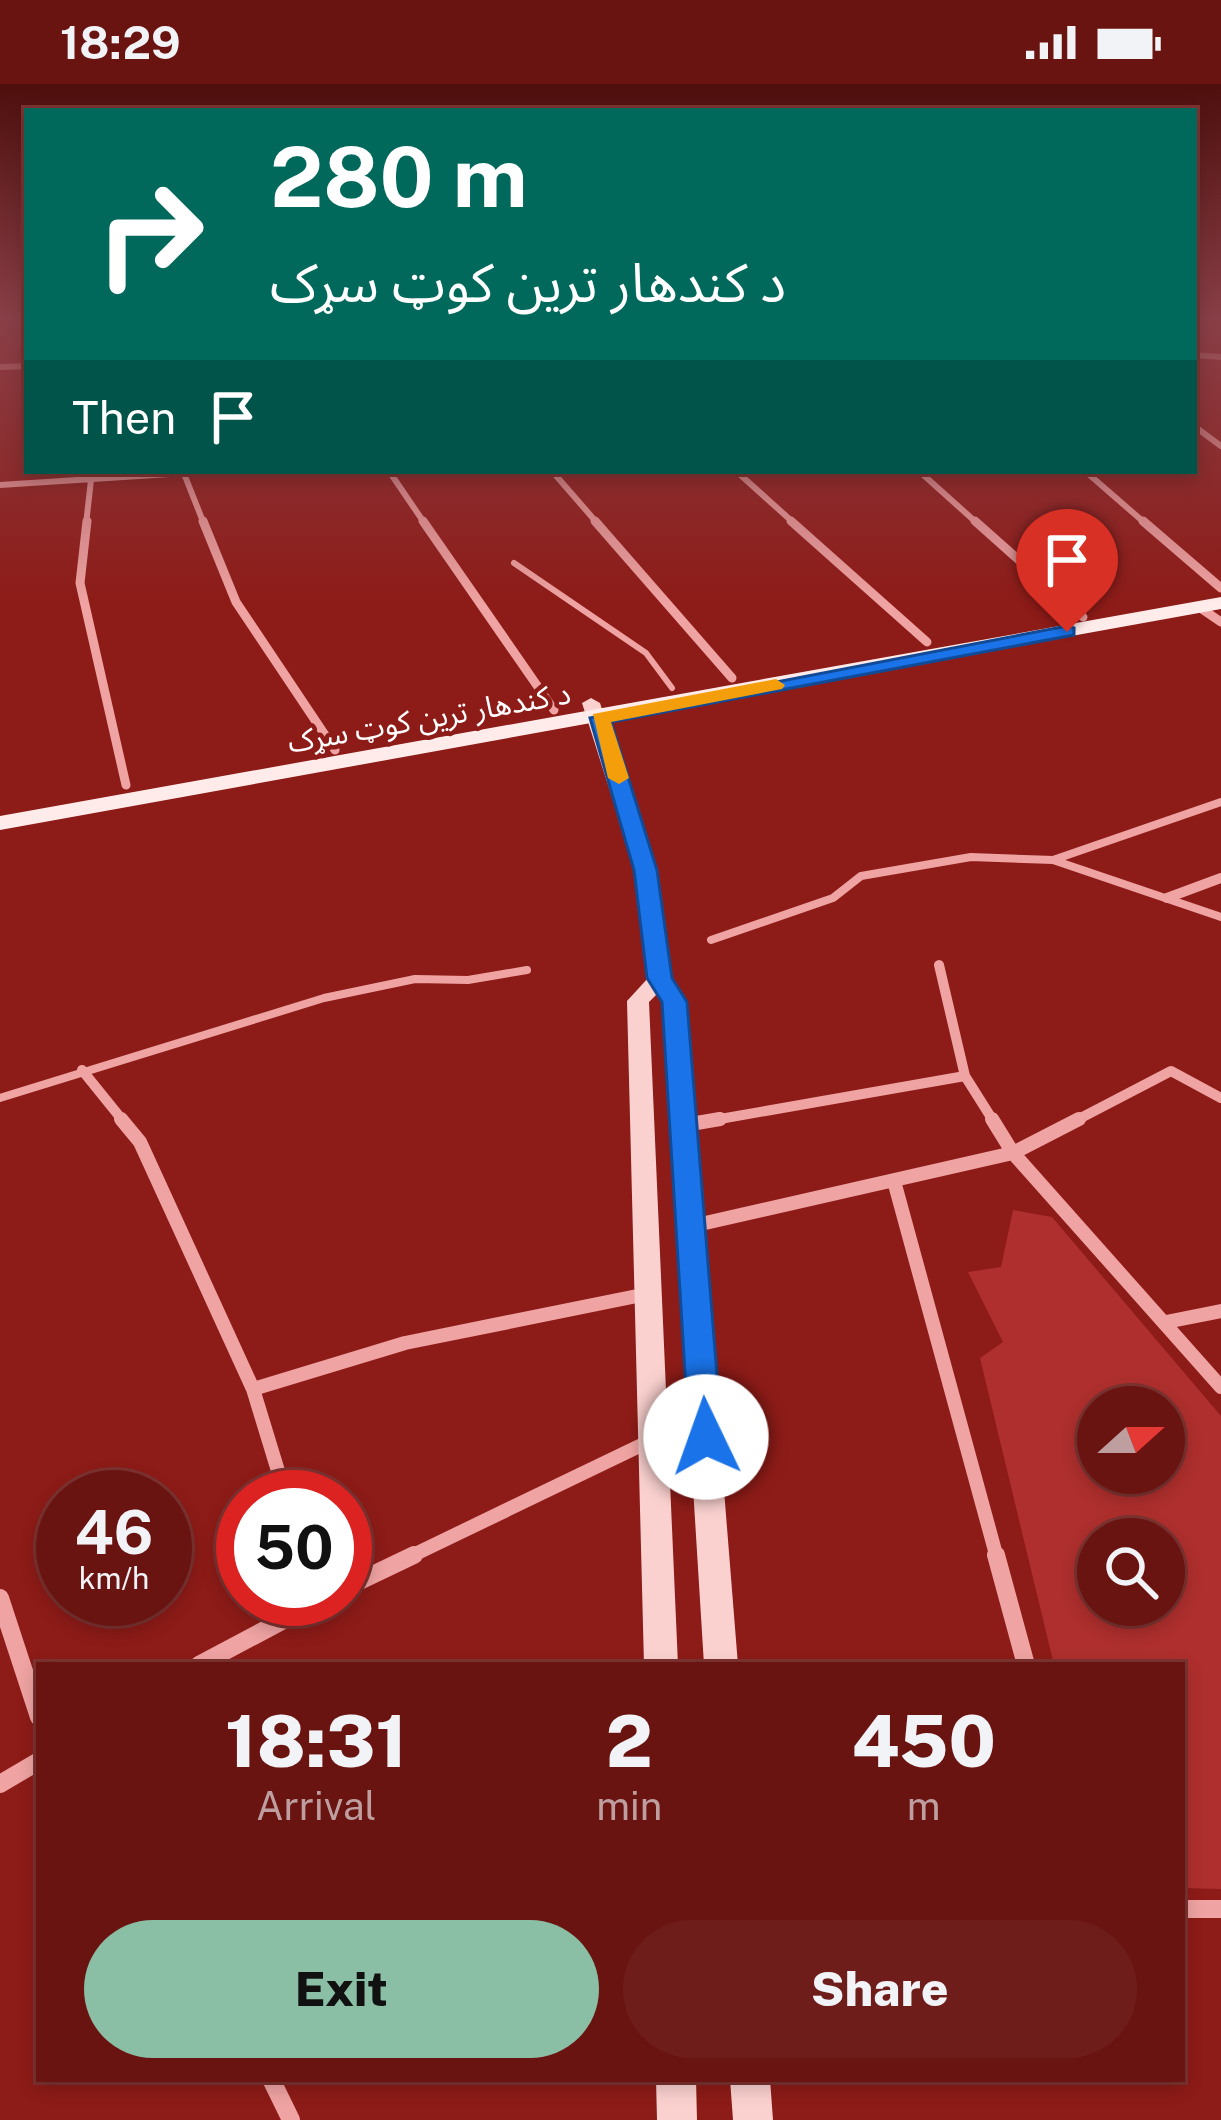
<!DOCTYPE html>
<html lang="en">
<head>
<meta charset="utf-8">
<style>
  :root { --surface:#6a1411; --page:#6f1d1a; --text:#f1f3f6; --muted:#be9e9f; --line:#7d3331; --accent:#8abfa5 }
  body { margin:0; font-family:"Public Sans","Noto Sans Arabic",sans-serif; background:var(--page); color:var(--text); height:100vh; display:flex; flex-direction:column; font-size:45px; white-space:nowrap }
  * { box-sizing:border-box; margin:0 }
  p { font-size:39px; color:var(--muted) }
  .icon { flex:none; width:66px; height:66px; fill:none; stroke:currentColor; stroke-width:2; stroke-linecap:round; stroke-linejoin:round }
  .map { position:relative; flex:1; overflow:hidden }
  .side { position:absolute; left:36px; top:1578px; width:1149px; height:420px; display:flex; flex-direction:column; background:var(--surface); border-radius:0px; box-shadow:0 6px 18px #0003,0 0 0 3px var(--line) }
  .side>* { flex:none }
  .banner { position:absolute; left:24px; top:24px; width:1173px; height:366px; border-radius:0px; box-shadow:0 6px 18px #0003,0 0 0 3px var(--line); background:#00695c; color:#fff; overflow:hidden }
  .needle { width:78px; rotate:69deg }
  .fabs { position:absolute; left:1077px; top:1302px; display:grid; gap:24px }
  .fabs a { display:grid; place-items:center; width:108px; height:108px; border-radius:50%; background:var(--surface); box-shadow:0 6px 18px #0003,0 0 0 3px var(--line); font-size:60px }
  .speed { position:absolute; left:36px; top:1386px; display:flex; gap:24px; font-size:60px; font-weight:700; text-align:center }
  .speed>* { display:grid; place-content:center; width:156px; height:156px; border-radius:50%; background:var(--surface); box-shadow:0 6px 18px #0003,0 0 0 3px var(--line); line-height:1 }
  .speed small { font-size:30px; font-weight:400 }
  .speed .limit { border:18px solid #d22; background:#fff; color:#111 }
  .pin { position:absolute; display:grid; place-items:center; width:102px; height:102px; color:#fff; margin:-123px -51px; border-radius:50% 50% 50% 0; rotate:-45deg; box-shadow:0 0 12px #0007 }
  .pin .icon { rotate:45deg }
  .me { position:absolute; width:132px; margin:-66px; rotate:357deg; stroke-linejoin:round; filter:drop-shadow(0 0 9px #0008) }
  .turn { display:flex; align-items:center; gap:42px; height:252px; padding:0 48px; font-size:54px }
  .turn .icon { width:156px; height:156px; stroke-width:2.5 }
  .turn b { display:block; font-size:84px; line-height:102px }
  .then { display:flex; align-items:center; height:114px; padding:0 48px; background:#0003; gap:24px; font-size:45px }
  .eta { display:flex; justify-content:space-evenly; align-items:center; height:204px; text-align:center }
  .eta b { font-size:72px; font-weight:800; line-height:84px }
  .primary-button { display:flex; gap:24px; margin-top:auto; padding:24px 48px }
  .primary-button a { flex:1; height:138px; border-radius:72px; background:var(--accent); color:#111; font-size:48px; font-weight:800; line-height:138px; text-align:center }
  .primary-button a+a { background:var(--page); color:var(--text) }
  .status { display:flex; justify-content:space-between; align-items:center; height:84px; padding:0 60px; background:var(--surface); direction:ltr }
  .status svg { height:33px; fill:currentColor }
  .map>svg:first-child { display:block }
  .green { fill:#ae2f2d; fill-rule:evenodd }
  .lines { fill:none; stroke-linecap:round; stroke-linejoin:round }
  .service-far1 { stroke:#efa3a2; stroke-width:6 }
  .service { stroke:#efa3a2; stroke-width:8 }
  .minor-far4 { stroke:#efa3a2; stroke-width:6 }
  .minor-far3 { stroke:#efa3a2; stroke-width:9 }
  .minor-far2 { stroke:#efa3a2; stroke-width:10 }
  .minor-far1 { stroke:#efa3a2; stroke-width:14 }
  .minor { stroke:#efa3a2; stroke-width:18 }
  .secondary { fill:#fad1cf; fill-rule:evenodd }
  .primary { fill:#ffecea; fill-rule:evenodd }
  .route { fill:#1a73e8; stroke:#114b97; stroke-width:3 }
  .slow { fill:#f59e0b }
  .labels { text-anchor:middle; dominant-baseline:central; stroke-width:9; stroke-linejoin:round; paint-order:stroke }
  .far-street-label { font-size:30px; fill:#fff; stroke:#8d1b17 }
</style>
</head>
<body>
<div class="status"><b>18:29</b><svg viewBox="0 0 49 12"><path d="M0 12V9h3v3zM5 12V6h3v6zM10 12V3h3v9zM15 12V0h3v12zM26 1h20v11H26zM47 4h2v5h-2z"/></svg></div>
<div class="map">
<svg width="1221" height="2036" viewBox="0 0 1221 2036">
  <rect width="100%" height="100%" fill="#8d1b17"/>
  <path class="green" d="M 1013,1126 L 1052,1133 L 1221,1332 L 1221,1805 L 1182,1804 L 1182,1581 L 1054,1581 L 980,1274 L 1003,1258 L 968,1188 L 1001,1183 ZM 1098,1323 L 1164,1323 L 1164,1389 L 1098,1389 ZM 1098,1455 L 1164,1455 L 1164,1521 L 1098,1521 Z"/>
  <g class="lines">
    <path class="service-far1" d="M 514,479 L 646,569 L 672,604"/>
    <path class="service" d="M 1053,776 L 1221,718
      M 711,856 L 833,814 L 861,792 L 971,773 L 1053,776 L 1221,833
      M 0,1014 L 324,914 L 415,895 L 468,896 L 527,886"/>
    <path class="minor-far4" d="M 1194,271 L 1221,273
      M 0,283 L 27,282
      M 1194,342 L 1221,362
      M 183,387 L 204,440
      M 389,387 L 425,440
      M 552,387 L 598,440
      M 736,387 L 795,440
      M 919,387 L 978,440
      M 1085,387 L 1146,440
      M 0,401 L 216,387
      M 86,440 L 91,396"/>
    <path class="minor-far3" d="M 87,437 L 80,499 L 126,701
      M 203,437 L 236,518 L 335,666
      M 423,437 L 554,626
      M 595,437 L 732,594
      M 791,437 L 927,558
      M 975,437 L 1083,533
      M 1143,437 L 1221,504
      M 1199,523 L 1221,538"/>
    <path class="minor-far2" d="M 1167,814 L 1221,794
      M 939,881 L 965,992 L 994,1038
      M 82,986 L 124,1038
      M 703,1038 L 965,992
      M 1073,1038 L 1171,987 L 1221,1014"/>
    <path class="minor-far1" d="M 121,1035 L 140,1058 L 253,1305 L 286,1413
      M 992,1035 L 1013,1069 L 1221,1303
      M 685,1041 L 720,1035
      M 894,1097 L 997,1474
      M 692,1142 L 1013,1069 L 1079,1035
      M 1166,1238 L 1221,1227
      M 253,1305 L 405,1259 L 647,1210
      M 407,1474 L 652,1356"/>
    <path class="minor" d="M 996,1471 L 1026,1581
      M 345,1504 L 414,1471
      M 0,1514 L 39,1633
      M 199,1581 L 323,1515
      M 0,1700 L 39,1677
      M 1182,1825 L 1221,1825
      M 271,1995 L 291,2036"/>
    <path class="secondary" d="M 591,614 L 600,619 L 655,786 L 671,894 L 685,918 L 738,1581 L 704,1581 L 663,918 L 658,909 L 649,918 L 678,1581 L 644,1581 L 627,917 L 649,893 L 635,786 L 582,619 Z
      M 656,1995 L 696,1995 L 697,2036 L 657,2036 Z
      M 730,1995 L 770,1995 L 773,2036 L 733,2036 Z"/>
    <path class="primary" d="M 1221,513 L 1221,525 L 0,746 L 0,732 Z"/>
  </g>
  <linearGradient id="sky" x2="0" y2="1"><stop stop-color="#4e0f0d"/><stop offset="0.45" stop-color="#893f47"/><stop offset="1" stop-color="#893f47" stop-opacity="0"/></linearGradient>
  <rect width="1221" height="521" fill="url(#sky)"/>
  <path class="route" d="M 1067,542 L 1074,544 L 1074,551 L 611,638 L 657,786 L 672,894 L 687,918 L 722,1353 L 717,1363 L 694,1363 L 689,1353 L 662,918 L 647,894 L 634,786 L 590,634 Z"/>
  <path class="slow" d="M 776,595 L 785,601 L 782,605 L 611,638 L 629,694 L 619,700 L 608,694 L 593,630 Z"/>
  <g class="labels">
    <g class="far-street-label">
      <text transform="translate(429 633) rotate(-10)">د کندهار ترين کوټ سړک</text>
    </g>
  </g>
</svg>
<div class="fabs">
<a><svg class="needle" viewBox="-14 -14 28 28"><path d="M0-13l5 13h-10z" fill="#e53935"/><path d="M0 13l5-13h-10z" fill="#be9e9f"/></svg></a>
<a><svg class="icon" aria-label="search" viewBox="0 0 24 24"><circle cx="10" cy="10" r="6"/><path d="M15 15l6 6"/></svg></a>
</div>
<div class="speed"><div>46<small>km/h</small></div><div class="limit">50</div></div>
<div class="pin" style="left:1067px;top:548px;background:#d93025"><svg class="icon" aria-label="arrive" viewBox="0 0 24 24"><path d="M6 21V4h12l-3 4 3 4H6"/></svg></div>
<svg class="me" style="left:706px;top:1353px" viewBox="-20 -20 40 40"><circle r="19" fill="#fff"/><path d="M0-13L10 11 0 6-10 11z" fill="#1a73e8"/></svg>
<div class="banner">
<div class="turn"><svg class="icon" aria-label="right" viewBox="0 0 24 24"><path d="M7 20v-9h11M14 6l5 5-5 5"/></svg><div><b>280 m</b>د کندهار ترين کوټ سړک</div></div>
<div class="then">Then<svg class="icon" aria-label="arrive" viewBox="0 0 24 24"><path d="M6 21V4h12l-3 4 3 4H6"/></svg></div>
</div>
<section class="side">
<div class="eta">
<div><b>18:31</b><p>Arrival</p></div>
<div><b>2</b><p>min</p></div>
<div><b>450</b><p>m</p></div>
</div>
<div class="primary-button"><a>Exit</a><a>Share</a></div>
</section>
</div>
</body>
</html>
